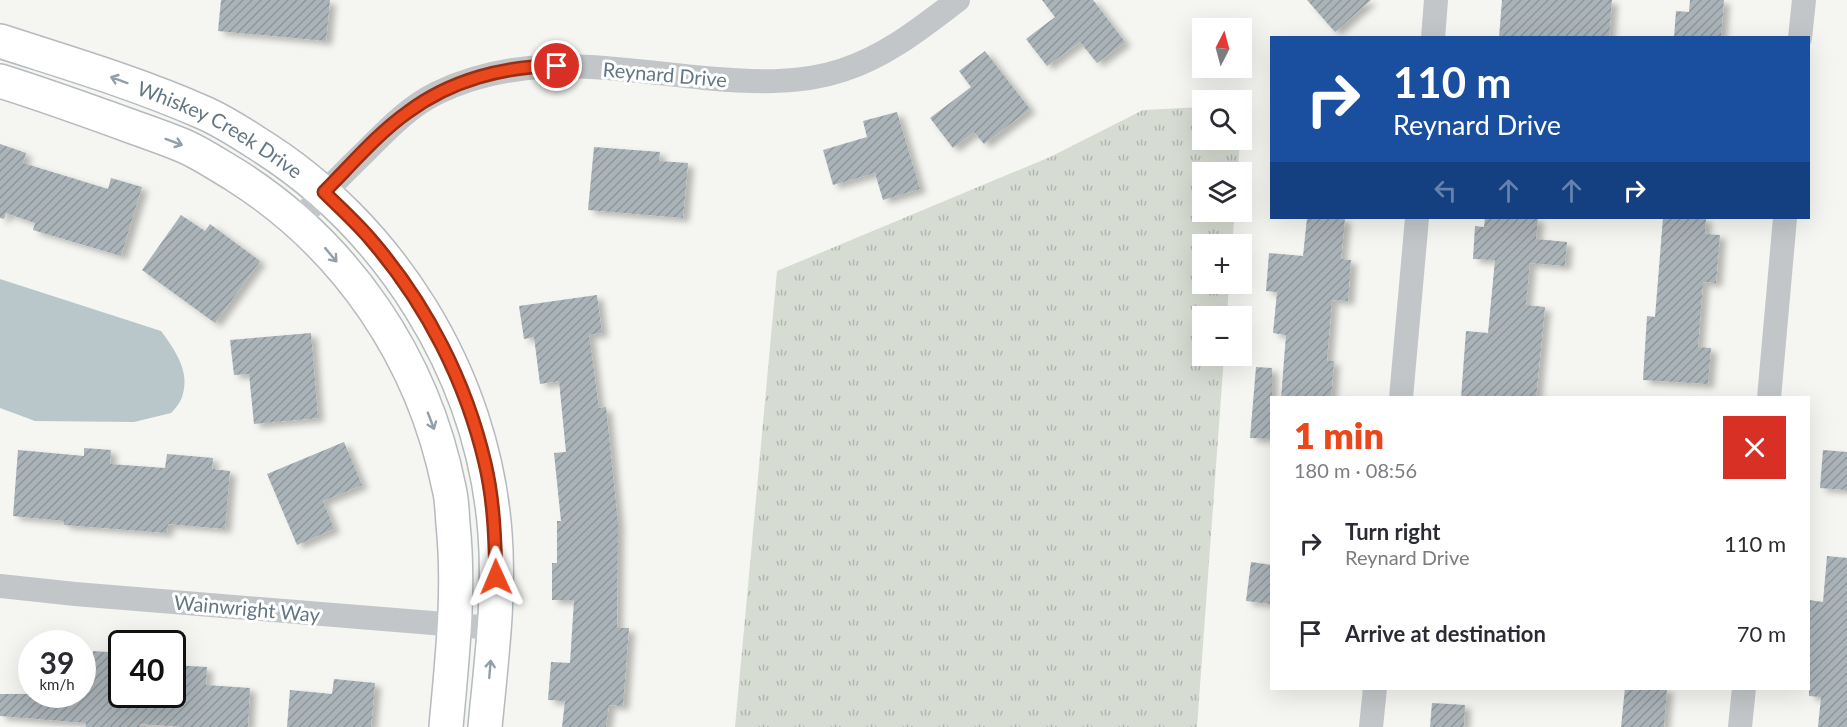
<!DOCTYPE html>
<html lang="en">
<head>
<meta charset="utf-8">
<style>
  :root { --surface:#fff; --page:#f7f7f7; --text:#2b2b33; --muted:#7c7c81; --accent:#ea471c }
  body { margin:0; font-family:Lato,sans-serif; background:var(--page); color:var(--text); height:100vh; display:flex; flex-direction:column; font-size:22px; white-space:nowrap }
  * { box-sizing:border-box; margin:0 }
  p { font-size:20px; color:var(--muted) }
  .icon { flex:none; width:33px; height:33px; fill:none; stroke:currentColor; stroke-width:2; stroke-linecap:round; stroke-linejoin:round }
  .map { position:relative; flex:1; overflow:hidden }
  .side { position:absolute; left:1270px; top:396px; width:540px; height:294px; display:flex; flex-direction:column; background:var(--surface); border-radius:0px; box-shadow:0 6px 24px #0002 }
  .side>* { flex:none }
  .hud { position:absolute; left:1270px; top:36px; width:540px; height:183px; border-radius:0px; box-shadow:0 6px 24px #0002; background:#1a4fa0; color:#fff; overflow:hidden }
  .needle { width:39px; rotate:6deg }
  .fabs { position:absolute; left:1192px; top:18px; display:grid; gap:12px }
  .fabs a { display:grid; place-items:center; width:60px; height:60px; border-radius:0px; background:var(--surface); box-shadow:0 6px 24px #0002; font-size:30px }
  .speed { position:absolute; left:18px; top:630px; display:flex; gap:12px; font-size:30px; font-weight:700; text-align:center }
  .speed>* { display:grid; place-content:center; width:78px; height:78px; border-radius:50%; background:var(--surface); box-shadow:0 6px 24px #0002; line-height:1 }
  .speed small { font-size:15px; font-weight:400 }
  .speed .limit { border:3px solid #111; border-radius:9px; background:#fff; color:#111 }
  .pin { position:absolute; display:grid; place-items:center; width:51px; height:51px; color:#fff; margin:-26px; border:3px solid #fff; border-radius:50%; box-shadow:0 2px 6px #0007 }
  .me { position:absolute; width:66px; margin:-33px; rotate:359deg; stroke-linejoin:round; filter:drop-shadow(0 0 4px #0008) }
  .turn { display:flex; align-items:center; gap:21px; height:126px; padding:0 24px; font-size:27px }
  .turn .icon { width:78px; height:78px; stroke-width:2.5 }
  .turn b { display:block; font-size:42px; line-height:51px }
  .lanes { display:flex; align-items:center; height:57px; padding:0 24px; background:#0003; justify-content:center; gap:30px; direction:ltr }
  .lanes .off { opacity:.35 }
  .round { display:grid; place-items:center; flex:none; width:63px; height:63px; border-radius:0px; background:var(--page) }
  .summary { display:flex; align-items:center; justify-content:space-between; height:102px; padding:0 24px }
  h1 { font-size:36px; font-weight:800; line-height:45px; color:var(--accent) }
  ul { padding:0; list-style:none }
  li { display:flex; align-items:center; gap:18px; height:90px; padding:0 24px }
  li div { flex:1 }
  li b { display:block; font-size:22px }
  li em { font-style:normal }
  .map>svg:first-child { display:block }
  .grass { fill:url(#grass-tufts) }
  .water { fill:#b9c7cb }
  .building { fill:url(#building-hatch); filter:url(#shadow) }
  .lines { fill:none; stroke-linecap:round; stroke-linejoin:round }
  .secondary-casing { stroke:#b4babe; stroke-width:36 }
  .street { stroke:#c2c6c9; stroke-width:24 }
  .secondary { stroke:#fff; stroke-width:33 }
  .oneway { stroke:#929fa8 }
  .route-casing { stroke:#982e12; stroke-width:15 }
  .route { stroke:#ea471c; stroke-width:10 }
  .labels { text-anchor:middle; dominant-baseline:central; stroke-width:6; stroke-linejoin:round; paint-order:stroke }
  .street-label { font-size:20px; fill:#637683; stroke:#fff }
</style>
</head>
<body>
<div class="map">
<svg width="1847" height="727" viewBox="0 0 1847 727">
  <defs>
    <pattern id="grass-tufts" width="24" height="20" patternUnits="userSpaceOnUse" patternTransform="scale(1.5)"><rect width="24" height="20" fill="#d6dcd2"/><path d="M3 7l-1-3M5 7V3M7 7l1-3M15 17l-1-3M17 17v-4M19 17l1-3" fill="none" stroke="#b1b7b0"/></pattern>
    <pattern id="building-hatch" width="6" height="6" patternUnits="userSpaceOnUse" patternTransform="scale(1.5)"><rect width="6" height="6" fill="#aab3b8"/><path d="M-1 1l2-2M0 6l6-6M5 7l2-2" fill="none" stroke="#8e969b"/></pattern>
    <filter id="shadow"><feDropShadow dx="6" dy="4" stdDeviation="3" flood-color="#0004"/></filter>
  </defs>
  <rect width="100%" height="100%" fill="#f5f5f1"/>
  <path class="grass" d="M 1203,107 L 1203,140 L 1240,140 L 1238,172 L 1203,172 L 1203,212 L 1235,212 L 1232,244 L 1203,244 L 1203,284 L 1229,284 L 1227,316 L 1203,316 L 1203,356 L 1224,356 L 1197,727 L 735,727 L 777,271 L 1050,157 L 1143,110 Z"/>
  <path class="water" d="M 0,279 L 161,331 C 175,350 191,372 182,397 C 180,403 175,409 171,413 L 134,422 L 35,421 L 0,408 Z"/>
  <path class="building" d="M 221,0 L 330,0 L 326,41 L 218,31 Z
    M 1042,0 L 1093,0 L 1125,42 L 1097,63 L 1080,42 L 1047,66 L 1026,39 L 1055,17 Z
    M 1307,0 L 1371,0 L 1335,32 Z
    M 1502,0 L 1612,0 L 1609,38 L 1499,38 Z
    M 1690,0 L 1724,0 L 1721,38 L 1674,38 L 1676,11 L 1689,12 Z
    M 985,51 L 1030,109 L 984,144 L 974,132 L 953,148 L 930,118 L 971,87 L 959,71 Z
    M 897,112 L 920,189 L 883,200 L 875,173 L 833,185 L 823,150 L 867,137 L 863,121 Z
    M 0,144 L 26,153 L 23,163 L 108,189 L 111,178 L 142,187 L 121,256 L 33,230 L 35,223 L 6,213 L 4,219 L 0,218 Z
    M 594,147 L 660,152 L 659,161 L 688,163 L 683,218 L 588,210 Z
    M 181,215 L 205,231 L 210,224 L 260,261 L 215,323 L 142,270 Z
    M 1307,218 L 1345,218 L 1341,259 L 1351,260 L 1348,301 L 1332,300 L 1327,361 L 1334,361 L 1331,398 L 1281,398 L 1286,335 L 1273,333 L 1277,292 L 1266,291 L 1269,253 L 1303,256 Z
    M 1485,218 L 1538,218 L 1536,239 L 1567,242 L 1565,266 L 1530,263 L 1526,305 L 1545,307 L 1536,398 L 1461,398 L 1466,331 L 1488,333 L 1495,260 L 1473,259 L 1475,226 L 1484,227 Z
    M 1663,218 L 1706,218 L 1705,234 L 1720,235 L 1716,283 L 1703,282 L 1698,347 L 1711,348 L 1708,384 L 1643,380 L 1647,316 L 1655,317 Z
    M 597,295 L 602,333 L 589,335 L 599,408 L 606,407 L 618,523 L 617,628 L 629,628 L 623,706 L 609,705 L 606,727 L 562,727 L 565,701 L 548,700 L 551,662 L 570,663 L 574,600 L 552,600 L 552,563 L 557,563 L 557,521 L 561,521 L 554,453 L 566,452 L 559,381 L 540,384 L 534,337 L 524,339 L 519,306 Z
    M 311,333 L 318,418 L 254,424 L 249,374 L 234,375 L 230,340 Z
    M 1256,367 L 1272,368 L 1272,439 L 1250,438 Z
    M 344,442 L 362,485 L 323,501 L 334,529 L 297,545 L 267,474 Z
    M 84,448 L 111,450 L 110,464 L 165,468 L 167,454 L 213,458 L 212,469 L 230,471 L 225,529 L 168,524 L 167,533 L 64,525 L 64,521 L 13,516 L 18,450 L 84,456 Z
    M 1823,450 L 1847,452 L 1847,490 L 1820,488 Z
    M 1827,556 L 1847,558 L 1847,727 L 1818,727 L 1821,697 L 1809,696 L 1809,600 L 1823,602 Z
    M 1251,562 L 1272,565 L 1272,604 L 1246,601 Z
    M 93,651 L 122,653 L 122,694 L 172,694 L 172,665 L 207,667 L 206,685 L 250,688 L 248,727 L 182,727 L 140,724 L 140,727 L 86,727 L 86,723 L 0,716 L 0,694 L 82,694 L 82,658 L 93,659 Z
    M 334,679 L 375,683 L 371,727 L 287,727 L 290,690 L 332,694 Z
    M 1625,688 L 1667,688 L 1664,727 L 1621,727 Z
    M 1432,703 L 1465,705 L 1464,727 L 1430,727 Z"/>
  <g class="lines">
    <g class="secondary-casing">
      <g id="secondary">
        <path id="s1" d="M 0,41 C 68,63 136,83 202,112 C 221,120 238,131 255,142 C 390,225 483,374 495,533 C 500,597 491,663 485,727"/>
        <path d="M 0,81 C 45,95 89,111 133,127 C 150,133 167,139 184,146 C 202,154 218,165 235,175 C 347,246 423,358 449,488 C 452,499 452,512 453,524 C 460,592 452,659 446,727"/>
      </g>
    </g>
    <path class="street" d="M 1433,38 L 1436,0
      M 1800,38 L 1804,0
      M 297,222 C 320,197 343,173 367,150 C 388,129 410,106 437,93 C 524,51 611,69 704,78 C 749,82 799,85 843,70 C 887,56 922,27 958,0
      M 1401,398 L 1417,218
      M 1769,398 L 1785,218
      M 0,586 L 75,594 L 494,628
      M 1371,727 L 1375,688
      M 1740,727 L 1744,688"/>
    <use href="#secondary" class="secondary"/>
  </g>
  <defs><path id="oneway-shaft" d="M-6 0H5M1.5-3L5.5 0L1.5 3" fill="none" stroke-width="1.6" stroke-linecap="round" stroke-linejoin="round" transform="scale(1.5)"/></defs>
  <g class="oneway">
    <use href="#oneway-shaft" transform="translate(119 80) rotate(-160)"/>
    <use href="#oneway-shaft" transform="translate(174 142) rotate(20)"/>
    <use href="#oneway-shaft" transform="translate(331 255) rotate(50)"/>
    <use href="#oneway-shaft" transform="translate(431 421) rotate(69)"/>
    <use href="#oneway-shaft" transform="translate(490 669) rotate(-85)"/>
  </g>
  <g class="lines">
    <g class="route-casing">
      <path id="route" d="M 496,577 C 495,539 494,501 485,463 C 466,382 427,305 372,241 C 358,224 340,208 324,192 C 351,165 377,134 408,112 C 451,80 504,66 557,66"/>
    </g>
    <use href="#route" class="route"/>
  </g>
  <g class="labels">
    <g class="street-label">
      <text transform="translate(665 74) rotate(5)">Reynard Drive</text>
      <text stroke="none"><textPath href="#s1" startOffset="238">Whiskey Creek Drive</textPath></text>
      <text transform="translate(247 608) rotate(5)">Wainwright Way</text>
    </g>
  </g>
</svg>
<div class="fabs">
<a><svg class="needle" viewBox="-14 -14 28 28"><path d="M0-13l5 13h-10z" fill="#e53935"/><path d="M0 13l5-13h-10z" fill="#7c7c81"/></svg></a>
<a><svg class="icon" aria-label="search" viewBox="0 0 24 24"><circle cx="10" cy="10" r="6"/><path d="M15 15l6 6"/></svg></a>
<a><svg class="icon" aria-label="layers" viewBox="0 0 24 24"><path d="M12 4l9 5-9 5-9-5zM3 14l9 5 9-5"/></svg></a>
<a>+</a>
<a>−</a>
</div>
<div class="speed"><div>39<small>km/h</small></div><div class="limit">40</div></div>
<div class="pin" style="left:557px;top:66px;background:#d93025"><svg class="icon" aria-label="arrive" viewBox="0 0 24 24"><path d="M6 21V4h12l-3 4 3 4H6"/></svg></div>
<svg class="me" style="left:496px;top:577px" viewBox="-20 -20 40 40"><path d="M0-17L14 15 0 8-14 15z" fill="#ea471c" stroke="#fff" stroke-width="4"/></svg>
<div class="hud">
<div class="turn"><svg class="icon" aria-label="right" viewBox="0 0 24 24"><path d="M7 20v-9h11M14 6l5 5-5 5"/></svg><div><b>110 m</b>Reynard Drive</div></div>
<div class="lanes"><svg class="icon off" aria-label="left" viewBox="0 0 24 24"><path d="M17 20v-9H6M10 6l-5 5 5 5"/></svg><svg class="icon off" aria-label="ahead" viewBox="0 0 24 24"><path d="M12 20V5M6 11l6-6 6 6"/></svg><svg class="icon off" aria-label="ahead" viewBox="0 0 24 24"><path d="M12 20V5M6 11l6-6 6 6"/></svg><svg class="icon" aria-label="right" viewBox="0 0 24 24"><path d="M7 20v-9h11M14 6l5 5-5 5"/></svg></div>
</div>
<section class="side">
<div class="summary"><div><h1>1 min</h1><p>180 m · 08:56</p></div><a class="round" style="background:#d93025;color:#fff"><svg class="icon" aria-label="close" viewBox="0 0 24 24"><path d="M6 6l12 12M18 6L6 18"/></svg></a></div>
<ul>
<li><svg class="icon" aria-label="right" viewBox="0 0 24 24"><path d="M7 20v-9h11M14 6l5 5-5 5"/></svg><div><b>Turn right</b><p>Reynard Drive</p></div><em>110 m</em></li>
<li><svg class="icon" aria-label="arrive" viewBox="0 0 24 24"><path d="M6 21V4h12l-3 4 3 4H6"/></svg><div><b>Arrive at destination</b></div><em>70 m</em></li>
</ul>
</section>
</div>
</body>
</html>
